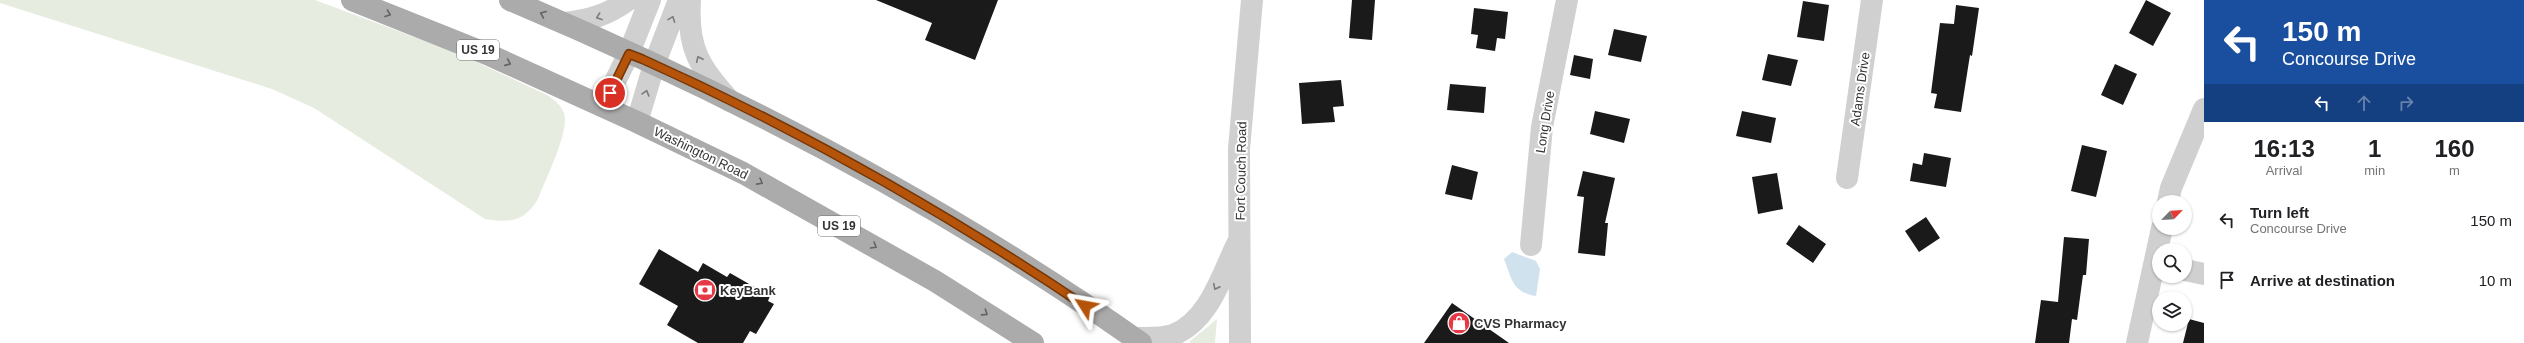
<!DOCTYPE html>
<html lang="en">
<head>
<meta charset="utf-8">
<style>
  :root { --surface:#fff; --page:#f6f6f6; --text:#202124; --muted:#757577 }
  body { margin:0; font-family:Arial,sans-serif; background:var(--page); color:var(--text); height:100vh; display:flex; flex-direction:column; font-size:15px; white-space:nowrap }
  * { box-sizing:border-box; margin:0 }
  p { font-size:13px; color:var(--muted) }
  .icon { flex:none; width:22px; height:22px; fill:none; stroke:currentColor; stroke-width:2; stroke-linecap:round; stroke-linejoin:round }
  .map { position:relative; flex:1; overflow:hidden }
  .drawer { display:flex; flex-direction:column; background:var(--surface); width:320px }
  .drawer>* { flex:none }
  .guide { background:#1a4fa0; color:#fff; overflow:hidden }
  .needle { width:26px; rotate:65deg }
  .tools { position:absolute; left:2152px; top:195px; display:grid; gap:8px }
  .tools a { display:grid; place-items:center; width:40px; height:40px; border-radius:50%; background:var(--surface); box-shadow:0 1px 3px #0004; font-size:20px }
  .pin { position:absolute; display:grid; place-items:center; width:34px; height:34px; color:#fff; margin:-17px; border:2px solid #fff; border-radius:50%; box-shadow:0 1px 4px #0007 }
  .me { position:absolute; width:44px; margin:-22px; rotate:304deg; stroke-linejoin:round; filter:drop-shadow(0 0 3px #0008) }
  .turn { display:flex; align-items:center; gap:14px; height:84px; padding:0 12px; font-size:18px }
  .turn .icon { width:52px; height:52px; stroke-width:2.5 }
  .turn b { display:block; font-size:28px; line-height:34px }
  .lanes { display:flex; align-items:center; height:38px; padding:0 12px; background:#0003; justify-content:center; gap:20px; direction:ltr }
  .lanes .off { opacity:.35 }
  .eta { display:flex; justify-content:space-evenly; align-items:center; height:68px; text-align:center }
  .eta b { font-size:24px; font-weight:800; line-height:28px }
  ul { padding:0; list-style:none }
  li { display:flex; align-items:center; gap:12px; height:60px; padding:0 12px }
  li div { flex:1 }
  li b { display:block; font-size:15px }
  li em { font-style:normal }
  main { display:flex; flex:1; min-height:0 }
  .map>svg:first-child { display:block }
  .green { fill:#e6ecdf }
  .water { fill:#cfe2ee }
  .building { fill:#1a1a1a }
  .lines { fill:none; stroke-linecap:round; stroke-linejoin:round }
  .minor { stroke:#d0d0d0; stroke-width:22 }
  .major { stroke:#ababab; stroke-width:22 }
  .oneway { stroke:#636363 }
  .oneway2 { stroke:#7a7a7a }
  .route-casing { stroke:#753606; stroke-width:10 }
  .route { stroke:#b45309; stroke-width:7 }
  .labels { text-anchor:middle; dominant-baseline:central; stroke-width:4; stroke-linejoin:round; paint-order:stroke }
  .shield { fill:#fff; stroke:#707070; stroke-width:1 }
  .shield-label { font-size:12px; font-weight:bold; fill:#333 }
  .street-label { font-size:13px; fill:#333; stroke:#fff }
  .poi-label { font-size:13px; font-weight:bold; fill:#333; stroke:#fff; text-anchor:start }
</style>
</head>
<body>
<main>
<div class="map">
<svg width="2204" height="343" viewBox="0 0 2204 343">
  <rect width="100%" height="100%" fill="#fff"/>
  <path class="green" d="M 0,0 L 315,0 L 457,53 L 547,95 C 555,100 560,104 564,113 C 570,131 545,180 538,199 C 524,222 510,223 485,219 L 314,108 L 272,89 L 0,3 Z
    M 1217,319 L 1215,343 L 1190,343 L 1190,341 Z"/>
  <path class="water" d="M 1512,252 L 1536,261 L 1540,269 L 1536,296 C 1512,292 1512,279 1504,259 Z"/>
  <path class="building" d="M 876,0 L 998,0 L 975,60 L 925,40 L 932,23 Z
    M 1352,0 L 1375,0 L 1372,40 L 1349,38 Z
    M 2146,0 L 2171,13 L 2153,46 L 2129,33 Z
    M 1803,1 L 1829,5 L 1824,41 L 1797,37 Z
    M 1956,5 L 1979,8 L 1972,56 L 1970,55 L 1961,112 L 1934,108 L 1937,94 L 1931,93 L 1940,23 L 1954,24 Z
    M 1474,8 L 1508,12 L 1505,39 L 1497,38 L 1495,51 L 1476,48 L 1478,35 L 1471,34 Z
    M 1614,29 L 1647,36 L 1641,62 L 1608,55 Z
    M 1768,54 L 1798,60 L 1791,86 L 1762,80 Z
    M 1574,55 L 1593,59 L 1590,79 L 1570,75 Z
    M 2115,64 L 2137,74 L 2123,105 L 2101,95 Z
    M 1341,80 L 1344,106 L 1333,107 L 1335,122 L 1302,124 L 1299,83 Z
    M 1450,84 L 1486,87 L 1484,113 L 1447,110 Z
    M 1595,111 L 1630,119 L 1624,143 L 1590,134 Z
    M 1742,111 L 1776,118 L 1771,143 L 1736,136 Z
    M 2082,145 L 2107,151 L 2096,197 L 2071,191 Z
    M 1924,153 L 1951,158 L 1946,187 L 1910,181 L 1913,163 L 1922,165 Z
    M 1452,165 L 1478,172 L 1472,200 L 1445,194 Z
    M 1583,171 L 1615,178 L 1605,223 L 1608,223 L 1605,256 L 1578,253 L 1584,197 L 1577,196 Z
    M 1777,173 L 1783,209 L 1758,214 L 1752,177 Z
    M 1926,217 L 1940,238 L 1919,252 L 1905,231 Z
    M 1799,225 L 1826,244 L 1813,263 L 1786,244 Z
    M 2064,237 L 2089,239 L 2086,275 L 2083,275 L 2077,320 L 2072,319 L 2069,343 L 2035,343 L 2041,300 L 2058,302 Z
    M 659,249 L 698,272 L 703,263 L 727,277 L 730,273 L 770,296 L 768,301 L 774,304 L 756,334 L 750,331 L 743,343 L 698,343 L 667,325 L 678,306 L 639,284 Z
    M 1452,303 L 1509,343 L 1424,343 Z
    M 2189,319 L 2204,323 L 2204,343 L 2183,343 Z"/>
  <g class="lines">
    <path class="minor" d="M 690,0 C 687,49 699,66 730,101
      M 565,23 C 590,20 608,15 628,0
      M 603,106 L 629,53 L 650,0
      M 637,122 L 654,65 L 679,0
      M 1847,178 L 1872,0
      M 2168,202 L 2171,188 L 2204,109
      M 1531,245 L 1542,127 L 1567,0
      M 2185,270 L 2204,274
      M 1133,338 C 1146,338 1161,339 1173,335 C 1209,321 1222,275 1237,244
      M 1240,343 L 1239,149 L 1252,0
      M 2137,343 L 2162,228"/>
    <path class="major" d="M 352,0 L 487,54 L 637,122 L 743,173 L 935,281 L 1033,343
      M 510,0 C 730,93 946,205 1141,343"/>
  </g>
  <defs><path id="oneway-chevron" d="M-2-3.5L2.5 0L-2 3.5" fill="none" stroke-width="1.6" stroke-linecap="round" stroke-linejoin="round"/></defs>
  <g class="oneway">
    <use href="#oneway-chevron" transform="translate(388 14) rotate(20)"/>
    <use href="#oneway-chevron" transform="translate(543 14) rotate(-157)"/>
    <use href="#oneway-chevron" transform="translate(508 63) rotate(24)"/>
    <use href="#oneway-chevron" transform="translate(760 182) rotate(29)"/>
    <use href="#oneway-chevron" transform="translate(874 246) rotate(30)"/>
    <use href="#oneway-chevron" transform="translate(985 313) rotate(33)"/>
  </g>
  <g class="oneway2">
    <use href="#oneway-chevron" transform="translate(599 17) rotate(160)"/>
    <use href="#oneway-chevron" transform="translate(672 19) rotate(-69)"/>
    <use href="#oneway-chevron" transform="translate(699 59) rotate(-115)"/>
    <use href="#oneway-chevron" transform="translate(646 93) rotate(-74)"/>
    <use href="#oneway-chevron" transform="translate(1216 287) rotate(116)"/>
  </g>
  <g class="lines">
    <g class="route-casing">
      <path id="route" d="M 610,93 L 629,54 L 642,59 C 796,128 945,212 1085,306"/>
    </g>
    <use href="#route" class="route"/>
  </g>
  <defs>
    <g id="bank-disc" transform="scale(1.15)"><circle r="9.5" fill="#e63946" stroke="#fff"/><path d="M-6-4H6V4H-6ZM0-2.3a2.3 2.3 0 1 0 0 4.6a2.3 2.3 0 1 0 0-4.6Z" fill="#fff"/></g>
    <g id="shop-disc" transform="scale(1.15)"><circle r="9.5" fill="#e63946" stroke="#fff"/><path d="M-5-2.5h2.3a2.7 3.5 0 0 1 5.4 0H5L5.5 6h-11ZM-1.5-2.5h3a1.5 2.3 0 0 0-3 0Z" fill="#fff"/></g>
  </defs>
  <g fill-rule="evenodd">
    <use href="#bank-disc" x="705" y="290"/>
    <use href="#shop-disc" x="1459" y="323"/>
  </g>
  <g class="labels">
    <g class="shield">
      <rect x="457" y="40" width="42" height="20" rx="3"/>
      <rect x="818" y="216" width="42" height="20" rx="3"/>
    </g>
    <g class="shield-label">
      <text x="478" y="50">US 19</text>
      <text x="839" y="226">US 19</text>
    </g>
    <g class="street-label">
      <text transform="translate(1860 89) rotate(-82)">Adams Drive</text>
      <text transform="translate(1545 122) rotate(-81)">Long Drive</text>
      <text transform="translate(701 153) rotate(26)">Washington Road</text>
      <text transform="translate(1241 171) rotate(-89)">Fort Couch Road</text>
    </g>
    <g class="poi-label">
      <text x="720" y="290">KeyBank</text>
      <text x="1474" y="323">CVS Pharmacy</text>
    </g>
  </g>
</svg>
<div class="tools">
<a><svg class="needle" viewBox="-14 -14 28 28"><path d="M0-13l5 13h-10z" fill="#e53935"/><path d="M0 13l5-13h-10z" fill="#757577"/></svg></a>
<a><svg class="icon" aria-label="search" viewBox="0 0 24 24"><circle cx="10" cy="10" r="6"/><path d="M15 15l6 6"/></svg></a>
<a><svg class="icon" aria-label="layers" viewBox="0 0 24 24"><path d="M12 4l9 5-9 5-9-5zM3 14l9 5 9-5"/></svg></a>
</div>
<div class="pin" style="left:610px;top:93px;background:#d93025"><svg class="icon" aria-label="arrive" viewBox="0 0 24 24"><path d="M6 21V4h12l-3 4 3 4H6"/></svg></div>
<svg class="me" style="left:1085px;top:306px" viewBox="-20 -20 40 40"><path d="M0-17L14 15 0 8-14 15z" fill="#b45309" stroke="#fff" stroke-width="4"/></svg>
</div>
<section class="drawer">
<div class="guide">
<div class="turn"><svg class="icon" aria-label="left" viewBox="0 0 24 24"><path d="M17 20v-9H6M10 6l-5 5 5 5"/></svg><div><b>150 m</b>Concourse Drive</div></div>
<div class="lanes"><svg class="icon" aria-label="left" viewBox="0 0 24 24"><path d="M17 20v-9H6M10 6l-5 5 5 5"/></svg><svg class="icon off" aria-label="ahead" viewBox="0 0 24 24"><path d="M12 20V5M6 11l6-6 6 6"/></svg><svg class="icon off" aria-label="right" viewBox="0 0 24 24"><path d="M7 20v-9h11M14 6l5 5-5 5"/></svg></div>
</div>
<div class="eta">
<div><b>16:13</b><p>Arrival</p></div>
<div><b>1</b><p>min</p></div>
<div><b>160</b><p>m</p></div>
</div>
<ul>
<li><svg class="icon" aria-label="left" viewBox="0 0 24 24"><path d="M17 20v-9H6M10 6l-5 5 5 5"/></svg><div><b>Turn left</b><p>Concourse Drive</p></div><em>150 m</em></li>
<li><svg class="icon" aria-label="arrive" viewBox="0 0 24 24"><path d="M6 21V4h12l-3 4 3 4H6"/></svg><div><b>Arrive at destination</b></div><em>10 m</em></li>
</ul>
</section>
</main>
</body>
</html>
